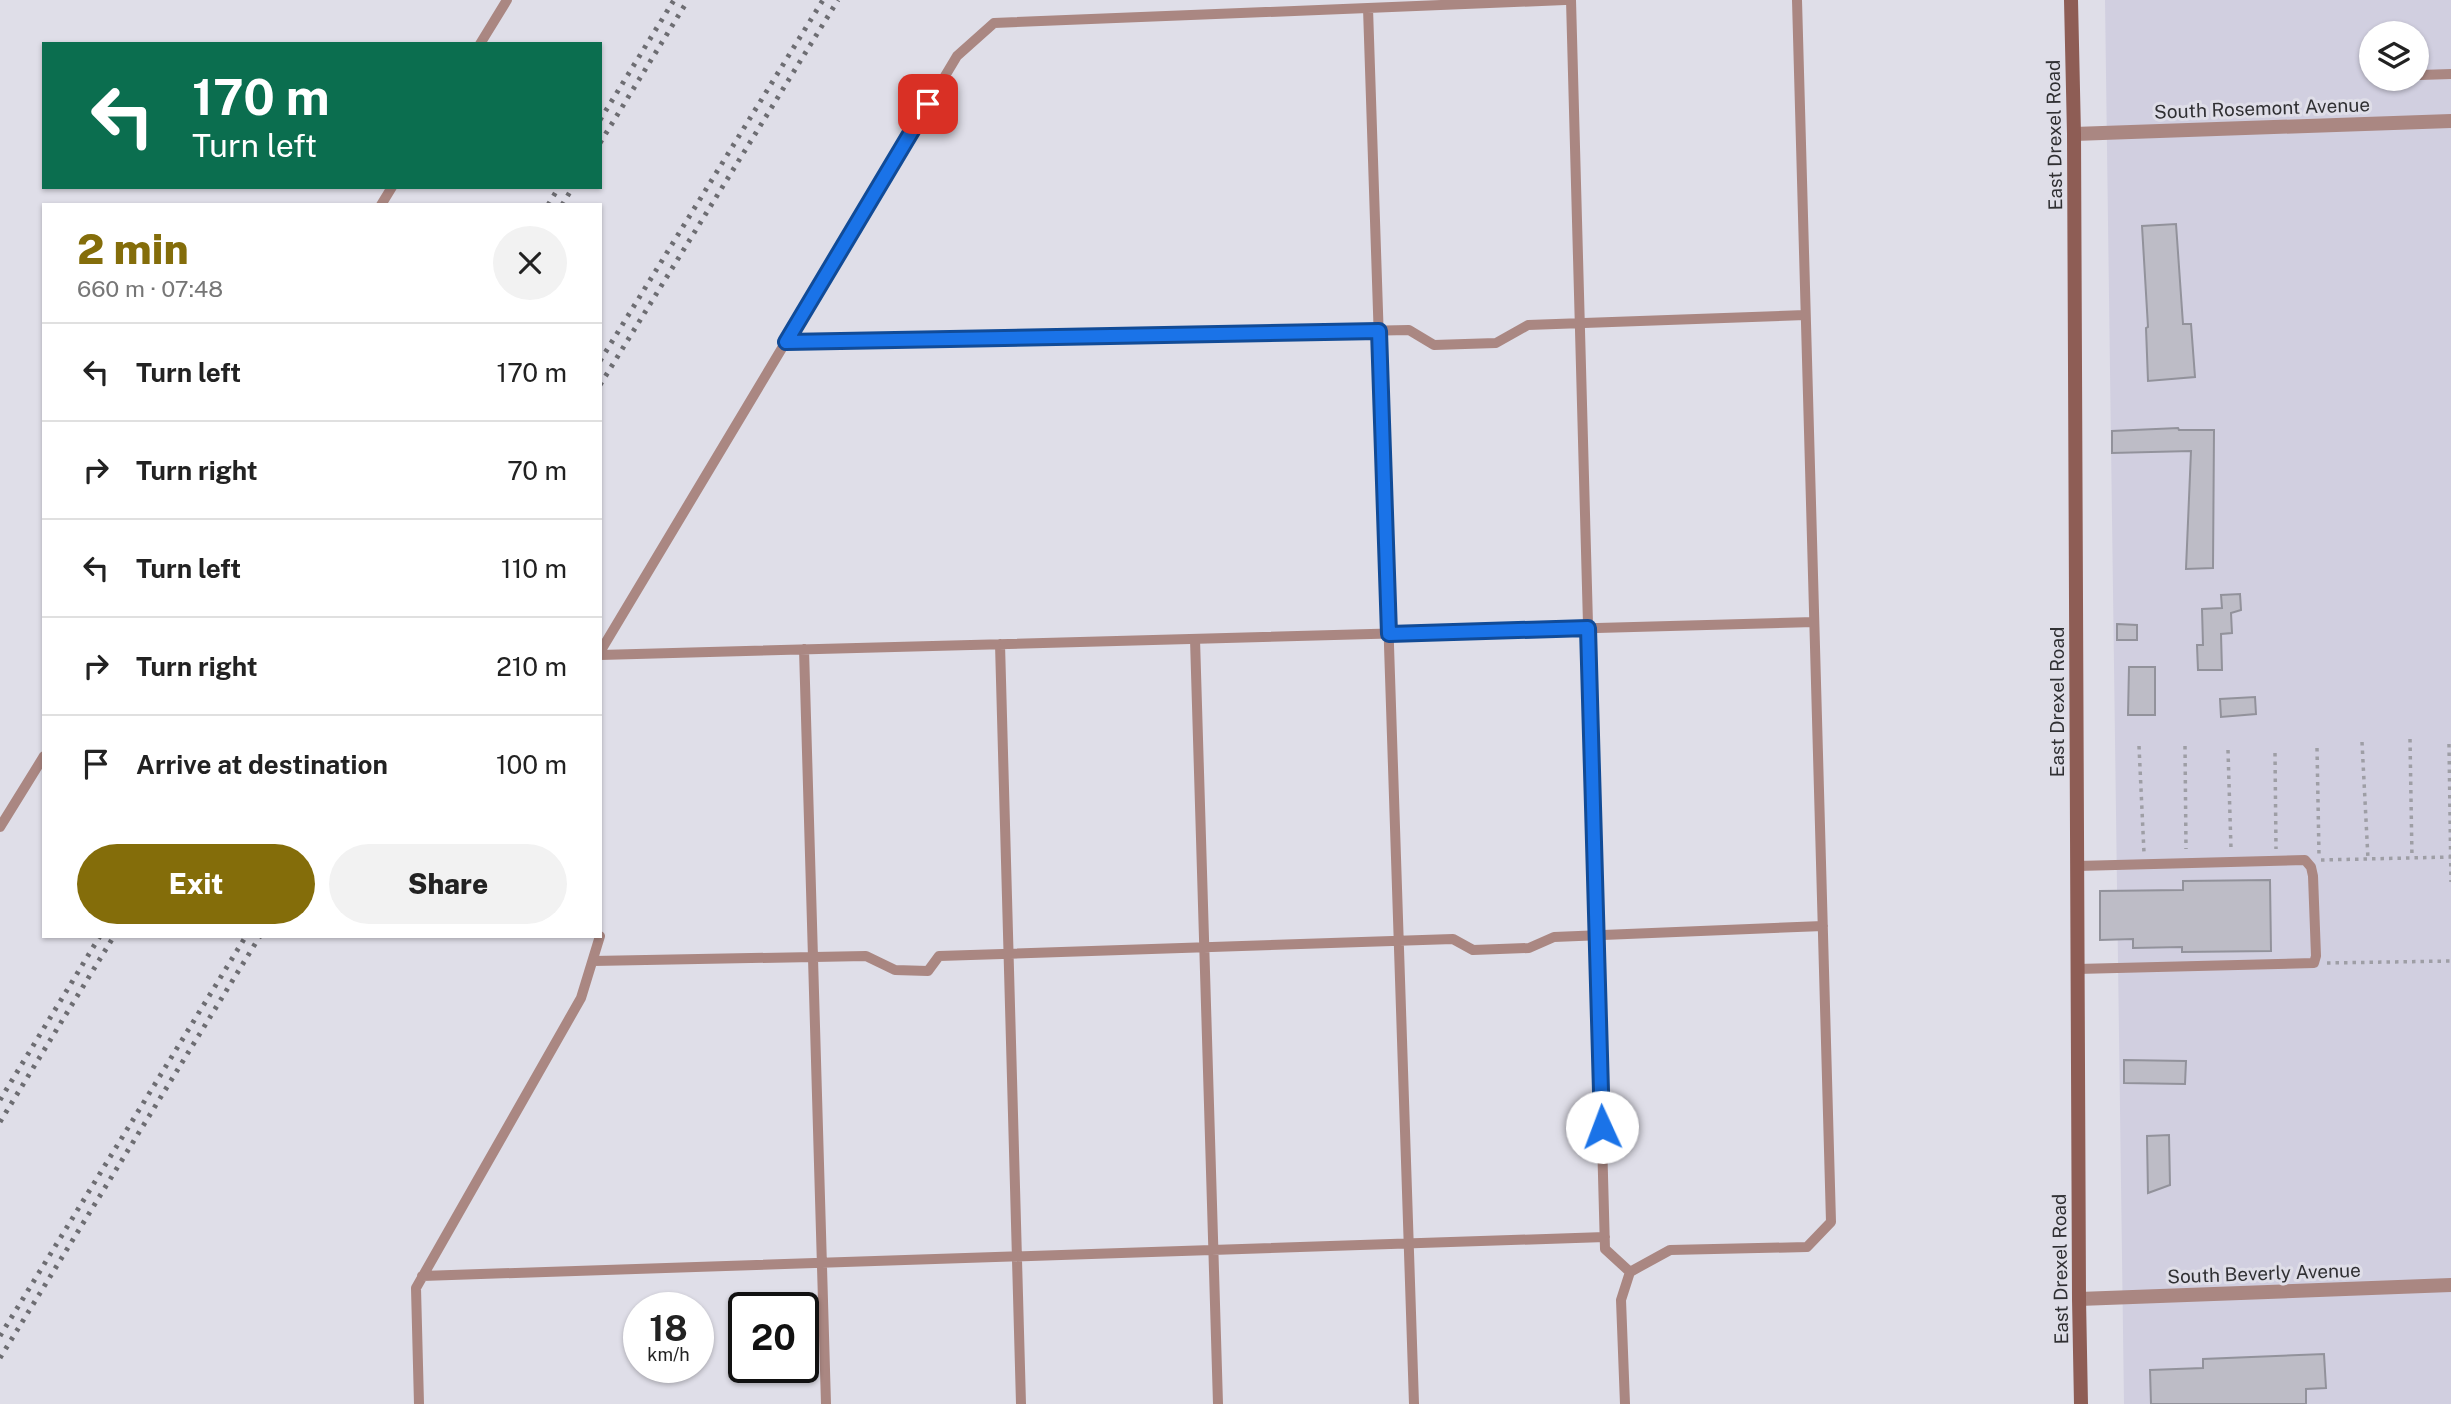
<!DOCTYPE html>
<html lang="en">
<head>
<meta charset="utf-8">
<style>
  :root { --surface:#fff; --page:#f2f2f2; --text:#222; --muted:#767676; --line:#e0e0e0; --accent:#846d0a }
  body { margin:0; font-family:"Public Sans",sans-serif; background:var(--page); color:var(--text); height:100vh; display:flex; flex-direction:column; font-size:26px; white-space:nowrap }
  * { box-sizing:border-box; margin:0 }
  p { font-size:23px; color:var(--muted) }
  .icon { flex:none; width:38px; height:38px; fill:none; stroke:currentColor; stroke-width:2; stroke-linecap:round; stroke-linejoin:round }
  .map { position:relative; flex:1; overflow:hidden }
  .sheet { position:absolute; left:42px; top:203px; width:560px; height:735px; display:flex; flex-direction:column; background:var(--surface); border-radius:0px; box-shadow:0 2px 5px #0004 }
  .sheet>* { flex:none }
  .guide { position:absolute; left:42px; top:42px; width:560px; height:147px; border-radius:0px; box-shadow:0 2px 5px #0004; background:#0b6e4f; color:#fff; overflow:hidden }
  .fabs { position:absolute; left:2359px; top:21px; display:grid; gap:14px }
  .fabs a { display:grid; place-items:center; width:70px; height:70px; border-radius:50%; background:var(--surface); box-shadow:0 2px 5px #0004; font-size:35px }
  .speed { position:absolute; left:623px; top:1292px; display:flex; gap:14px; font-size:35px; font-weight:700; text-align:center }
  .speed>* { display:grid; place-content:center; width:91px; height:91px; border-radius:50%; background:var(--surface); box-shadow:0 2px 5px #0004; line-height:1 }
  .speed small { font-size:18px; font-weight:400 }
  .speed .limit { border:4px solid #111; border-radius:10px; background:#fff; color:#111 }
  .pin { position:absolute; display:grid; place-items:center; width:60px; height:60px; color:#fff; margin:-30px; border-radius:14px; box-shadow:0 4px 10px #0006 }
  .me { position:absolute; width:77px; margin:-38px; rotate:358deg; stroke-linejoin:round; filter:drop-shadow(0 0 5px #0008) }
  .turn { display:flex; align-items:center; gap:24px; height:147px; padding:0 35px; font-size:32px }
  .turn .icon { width:91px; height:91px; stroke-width:2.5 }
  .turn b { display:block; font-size:49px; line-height:60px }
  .round { display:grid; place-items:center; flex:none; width:74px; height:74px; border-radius:37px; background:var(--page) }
  .summary { display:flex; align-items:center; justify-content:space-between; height:119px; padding:0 35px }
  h1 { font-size:42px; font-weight:800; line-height:52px; color:var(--accent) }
  .cta { display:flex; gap:14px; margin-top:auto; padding:14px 35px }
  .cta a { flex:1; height:80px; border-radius:42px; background:var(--accent); color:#fff; font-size:28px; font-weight:800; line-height:80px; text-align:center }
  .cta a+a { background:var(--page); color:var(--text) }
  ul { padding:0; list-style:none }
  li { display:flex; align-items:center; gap:21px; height:98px; padding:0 35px; border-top:2px solid var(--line) }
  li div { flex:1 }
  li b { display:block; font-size:26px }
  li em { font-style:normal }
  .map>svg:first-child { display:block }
  .built { fill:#d1cfe0; fill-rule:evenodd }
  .building { fill:#bdbcc6; stroke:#92929b; stroke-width:2 }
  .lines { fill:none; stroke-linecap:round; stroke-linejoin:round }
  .path { stroke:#9e9ea5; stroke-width:3.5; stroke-dasharray:3.5 5; stroke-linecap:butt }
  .lane { stroke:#aa8782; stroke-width:10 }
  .street { stroke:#aa8782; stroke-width:14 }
  .secondary { stroke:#8e5d55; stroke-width:14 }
  .rail { stroke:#6d6d72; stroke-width:5; stroke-dasharray:3.5 7; stroke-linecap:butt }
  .route-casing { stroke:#114b97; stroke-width:18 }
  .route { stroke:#1a73e8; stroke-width:12 }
  .labels { text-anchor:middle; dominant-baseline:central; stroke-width:6; stroke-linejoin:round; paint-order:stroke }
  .street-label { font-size:19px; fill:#303033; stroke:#dfdee8 }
</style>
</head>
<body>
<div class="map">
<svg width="2451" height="1404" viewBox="0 0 2451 1404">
  <rect width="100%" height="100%" fill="#dfdee8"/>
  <path class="built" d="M 2105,0 L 2451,0 L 2451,1404 L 2124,1404 ZM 2371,33 L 2417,33 L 2417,79 L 2371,79 Z"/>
  <path class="building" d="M 2176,224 L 2183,324 L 2191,324 L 2195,377 L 2148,381 L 2146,328 L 2148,327 L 2142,226 Z
    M 2178,428 L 2179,430 L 2214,430 L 2213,568 L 2186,569 L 2191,451 L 2112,453 L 2112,431 Z
    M 2240,594 L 2241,610 L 2231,613 L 2232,633 L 2221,634 L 2222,670 L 2198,670 L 2197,645 L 2203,645 L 2202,609 L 2222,608 L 2221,595 Z
    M 2117,624 L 2137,625 L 2137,640 L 2117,640 Z
    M 2129,667 L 2155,667 L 2155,715 L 2128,715 Z
    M 2255,697 L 2256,714 L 2221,717 L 2220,699 Z
    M 2270,880 L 2271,951 L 2182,952 L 2182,947 L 2133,948 L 2133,939 L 2100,940 L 2100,891 L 2183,890 L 2183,881 Z
    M 2124,1060 L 2186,1061 L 2185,1084 L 2124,1083 Z
    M 2169,1135 L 2170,1185 L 2148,1193 L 2147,1136 Z
    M 2324,1354 L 2326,1388 L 2306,1389 L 2306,1404 L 2151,1404 L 2150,1370 L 2203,1368 L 2203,1359 Z"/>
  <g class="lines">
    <path class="path" d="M 2410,739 L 2412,858
      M 2362,742 L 2368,859
      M 2449,744 L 2451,882
      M 2139,746 L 2144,853
      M 2185,746 L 2186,849
      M 2317,748 L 2319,855
      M 2228,750 L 2231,849
      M 2275,753 L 2276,849
      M 2321,860 L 2451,857
      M 2327,963 L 2451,961"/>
    <path class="lane" d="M 1571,0 L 1605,1249 L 1630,1272
      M 1368,8 L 1414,1404
      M 480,44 L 507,0
      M 2420,75 L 2451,74
      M 381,205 L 392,187
      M 786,342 L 1409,330 L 1434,345 L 1496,343 L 1528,325 L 1805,315
      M 1195,639 L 1218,1404
      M 1000,644 L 1021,1404
      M 804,649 L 826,1404
      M 600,652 L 957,56 L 994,23 L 1565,0
      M 600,655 L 1814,622
      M 0,827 L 44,756
      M 2077,866 L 2305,860 L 2311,867 L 2313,876 L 2316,956 L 2314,963 L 2077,969
      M 593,961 L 866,956 L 895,970 L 928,971 L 939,956 L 1453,939 L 1473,950 L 1529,948 L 1554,937 L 1823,926
      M 422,1276 L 1605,1237
      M 419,1404 L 416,1288 L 581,998 L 600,936
      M 1625,1404 L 1621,1300 L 1630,1272 L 1670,1250 L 1807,1247 L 1831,1222 L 1797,0"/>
    <path class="street" d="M 2074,134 L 2451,121
      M 2079,1299 L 2451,1285"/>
    <path class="secondary" d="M 2071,0 L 2074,134 L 2079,1299 L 2081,1404"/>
    <path class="rail" d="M 600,120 L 674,0
      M 600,143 L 688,0
      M 548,205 L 559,187
      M 562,205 L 573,187
      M 600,361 L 823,0
      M 600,385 L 838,0
      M 0,1100 L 100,936
      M 0,1122 L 114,936
      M 0,1336 L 246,936
      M 0,1358 L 260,936"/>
  </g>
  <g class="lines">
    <g class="route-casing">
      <path id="route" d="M 928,104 L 786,342 L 1379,331 L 1389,634 L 1588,628 L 1602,1127"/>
    </g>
    <use href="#route" class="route"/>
  </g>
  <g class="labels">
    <g class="street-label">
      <text transform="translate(2262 108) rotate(-2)">South Rosemont Avenue</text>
      <text transform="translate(2054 135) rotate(-91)">East Drexel Road</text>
      <text transform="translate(2057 702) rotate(-90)">East Drexel Road</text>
      <text transform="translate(2060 1269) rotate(-91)">East Drexel Road</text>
      <text transform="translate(2264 1273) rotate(-2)">South Beverly Avenue</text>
    </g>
  </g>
</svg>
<div class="fabs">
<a><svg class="icon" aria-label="layers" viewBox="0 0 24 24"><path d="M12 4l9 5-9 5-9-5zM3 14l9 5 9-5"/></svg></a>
</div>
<div class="speed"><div>18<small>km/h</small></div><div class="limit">20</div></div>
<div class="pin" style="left:928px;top:104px;background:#d93025"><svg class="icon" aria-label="arrive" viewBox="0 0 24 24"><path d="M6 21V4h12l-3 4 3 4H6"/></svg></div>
<svg class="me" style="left:1602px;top:1127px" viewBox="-20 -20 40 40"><circle r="19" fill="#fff"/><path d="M0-13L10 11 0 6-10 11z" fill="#1a73e8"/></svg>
<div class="guide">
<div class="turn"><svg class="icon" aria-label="left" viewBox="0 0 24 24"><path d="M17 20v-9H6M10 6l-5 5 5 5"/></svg><div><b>170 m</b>Turn left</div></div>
</div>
<section class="sheet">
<div class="summary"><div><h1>2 min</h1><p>660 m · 07:48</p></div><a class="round"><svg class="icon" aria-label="close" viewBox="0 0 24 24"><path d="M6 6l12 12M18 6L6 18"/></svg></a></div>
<ul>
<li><svg class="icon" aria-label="left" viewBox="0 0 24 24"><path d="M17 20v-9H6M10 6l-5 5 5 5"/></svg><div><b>Turn left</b></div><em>170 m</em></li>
<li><svg class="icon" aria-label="right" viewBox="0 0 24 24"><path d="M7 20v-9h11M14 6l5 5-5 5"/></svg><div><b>Turn right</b></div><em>70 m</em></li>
<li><svg class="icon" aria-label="left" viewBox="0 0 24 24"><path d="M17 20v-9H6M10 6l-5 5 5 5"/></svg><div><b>Turn left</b></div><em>110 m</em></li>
<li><svg class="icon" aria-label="right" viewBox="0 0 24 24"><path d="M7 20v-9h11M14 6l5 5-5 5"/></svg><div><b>Turn right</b></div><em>210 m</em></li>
<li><svg class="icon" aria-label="arrive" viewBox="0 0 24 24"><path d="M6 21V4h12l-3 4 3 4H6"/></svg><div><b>Arrive at destination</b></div><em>100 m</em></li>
</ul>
<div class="cta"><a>Exit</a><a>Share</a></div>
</section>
</div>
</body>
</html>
